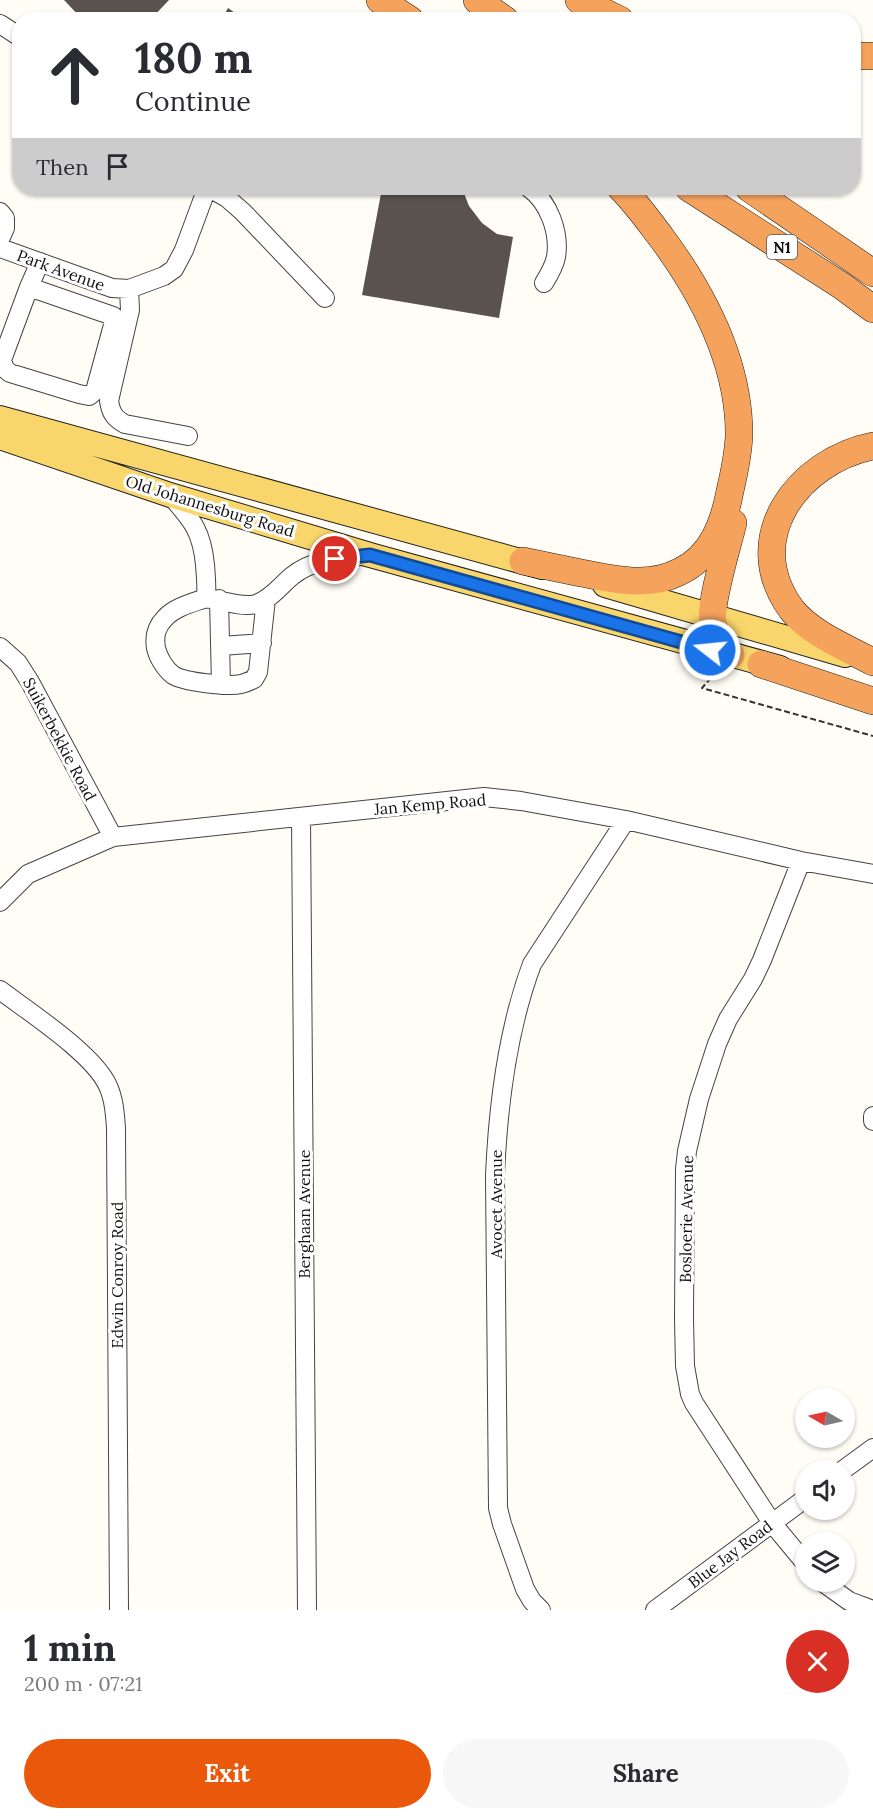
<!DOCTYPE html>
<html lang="en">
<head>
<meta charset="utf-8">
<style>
  :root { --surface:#fff; --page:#f7f7f7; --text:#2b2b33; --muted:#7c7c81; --accent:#ea580c }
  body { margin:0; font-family:Lora,serif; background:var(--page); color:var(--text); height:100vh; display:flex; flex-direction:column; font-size:22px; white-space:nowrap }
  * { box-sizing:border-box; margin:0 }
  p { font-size:20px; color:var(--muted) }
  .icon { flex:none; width:33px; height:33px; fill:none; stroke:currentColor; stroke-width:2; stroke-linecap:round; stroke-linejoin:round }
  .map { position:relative; height:1610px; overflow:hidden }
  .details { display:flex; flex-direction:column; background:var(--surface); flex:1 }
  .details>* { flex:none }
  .banner { position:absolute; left:12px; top:12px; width:849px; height:183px; border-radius:24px; box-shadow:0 2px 4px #0004; background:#fff; color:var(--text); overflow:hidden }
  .needle { width:39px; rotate:279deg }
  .tools { position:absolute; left:795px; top:1388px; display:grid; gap:12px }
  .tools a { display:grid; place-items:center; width:60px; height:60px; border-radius:50%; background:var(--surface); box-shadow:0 2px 4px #0004; font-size:30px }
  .pin { position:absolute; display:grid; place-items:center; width:51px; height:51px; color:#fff; margin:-26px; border:3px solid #fff; border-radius:50%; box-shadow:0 2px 6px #0007 }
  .me { position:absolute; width:66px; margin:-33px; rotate:286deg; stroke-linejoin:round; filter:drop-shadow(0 0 4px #0008) }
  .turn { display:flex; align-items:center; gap:21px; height:126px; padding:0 24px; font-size:27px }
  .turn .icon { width:78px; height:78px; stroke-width:2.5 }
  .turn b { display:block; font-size:42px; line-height:51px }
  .then { display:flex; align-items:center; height:57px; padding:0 24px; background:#0003; gap:12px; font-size:22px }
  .round { display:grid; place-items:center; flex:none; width:63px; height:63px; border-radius:32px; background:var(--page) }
  .overview { display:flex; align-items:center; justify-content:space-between; height:102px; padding:0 24px }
  h1 { font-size:36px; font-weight:800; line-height:45px }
  .cta { display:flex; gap:12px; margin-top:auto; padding:12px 24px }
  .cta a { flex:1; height:69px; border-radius:36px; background:var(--accent); color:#fff; font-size:24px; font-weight:800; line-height:69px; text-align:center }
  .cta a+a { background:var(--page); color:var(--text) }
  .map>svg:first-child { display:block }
  .building { fill:#5a524d }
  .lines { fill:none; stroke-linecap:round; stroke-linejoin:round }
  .minor-casing { stroke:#444; stroke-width:20 }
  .major-casing { stroke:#222; stroke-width:26 }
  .highway-casing { stroke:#222; stroke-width:28 }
  .path { stroke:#333; stroke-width:2; stroke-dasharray:6 3; stroke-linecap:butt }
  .minor { stroke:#fff; stroke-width:18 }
  .major { stroke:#f9d66b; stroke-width:24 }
  .highway { stroke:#f5a25d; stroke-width:27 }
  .route-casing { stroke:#114b97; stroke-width:15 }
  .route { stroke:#1a73e8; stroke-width:10 }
  .labels { text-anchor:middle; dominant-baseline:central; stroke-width:6; stroke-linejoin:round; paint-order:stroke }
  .shield { fill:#fff; stroke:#585858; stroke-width:1.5 }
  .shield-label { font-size:15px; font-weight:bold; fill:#111 }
  .street-label { font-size:16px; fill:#111; stroke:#fff }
</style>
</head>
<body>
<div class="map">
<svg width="873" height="1610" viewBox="0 0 873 1610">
  <rect width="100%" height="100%" fill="#fffdf5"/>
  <path class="building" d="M 64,0 L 169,0 L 150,20 L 83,20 Z
    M 228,8 L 245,20 L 221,20 Z
    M 382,188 L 462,188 L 469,206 L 482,223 L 497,234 L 513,237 L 499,318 L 362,295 Z"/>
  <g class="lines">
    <g class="minor-casing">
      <path id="minor" d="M 0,24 L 20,37
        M 209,188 L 227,198 L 243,212 L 325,298
        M 529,188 C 549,202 560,233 556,257 C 554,267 549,275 544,283
        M 0,212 L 5,218 L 5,228 L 0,239
        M 0,248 L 112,288 L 129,289 L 164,276 L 174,269 L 184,250 L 207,188
        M 29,287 L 113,316 L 113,325 L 95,391 L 89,396 L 79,394 L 10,373 L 5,369 L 2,360 L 29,287 L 40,262
        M 129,289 L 130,310 L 109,401 C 111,413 114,418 125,424 L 188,436
        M 170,495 C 192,520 202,531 205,565 C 206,577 207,586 206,598 C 219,600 244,608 256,604 C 271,599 281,585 292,576 C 312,560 338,558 362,556
        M 206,598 C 192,603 175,607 165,618 C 156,627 154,636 156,648 C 158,657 165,669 173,675 C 184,682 228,687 241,684 C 245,683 250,681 254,679 L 258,672 L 266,599
        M 219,599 L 221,685
        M 221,646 L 262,643
        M 0,647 L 18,663 L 30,682 L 113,837
        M 301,817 L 307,1610
        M 801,861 L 762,960 L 753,979 L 728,1019 L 717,1044 L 699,1099 L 687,1151 L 685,1169 L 684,1319 L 685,1366 L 690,1394 L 694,1403 L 772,1523 L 806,1564
        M 0,902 L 28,874 L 113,837 L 484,797 L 521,801 L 626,820 L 801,861 L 873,874
        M 0,990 C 29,1012 94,1054 108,1086 C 114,1099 115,1114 116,1128 L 119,1610
        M 873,1116 L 873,1121
        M 843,1470 L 873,1448
        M 821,1581 L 849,1601 L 873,1610
        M 541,1610 L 532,1601 L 525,1589 L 502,1524 L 498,1508 L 495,1175 C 498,1107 508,1028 532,964 L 626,820
        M 655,1610 L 806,1498"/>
    </g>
    <g class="major-casing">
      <path id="major" d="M 0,418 L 542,567
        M 0,437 L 170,495 L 370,555 L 780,668
        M 605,585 L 845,655"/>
    </g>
    <g class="highway-casing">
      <path id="highway" d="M 380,0 L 410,20
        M 477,0 L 505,20
        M 579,0 L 620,20
        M 854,56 L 873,56
        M 689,188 L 842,286 L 873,309
        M 749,188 L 873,273
        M 873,446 C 798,461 739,539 792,610 C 810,633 847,648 873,662
        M 523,561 C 543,565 562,569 581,573 C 614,579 648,588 679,572 C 712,557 724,523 730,491 C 734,474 738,454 739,437 C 740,363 704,295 661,237 C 648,220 636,203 621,188
        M 731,655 C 724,645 716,635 713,623 C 709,604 728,545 733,523
        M 761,664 L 873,701"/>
    </g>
    <path class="path" d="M 717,671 L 702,688 L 873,736"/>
    <use href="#minor" class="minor"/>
    <use href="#major" class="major"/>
    <use href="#highway" class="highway"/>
  </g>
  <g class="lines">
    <g class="route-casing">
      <path id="route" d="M 335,559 L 370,555 L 710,650"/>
    </g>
    <use href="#route" class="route"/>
  </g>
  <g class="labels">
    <rect class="shield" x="767" y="235" width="30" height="24" rx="4.5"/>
    <g class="shield-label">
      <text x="782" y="247">N1</text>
    </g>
    <g class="street-label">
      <text transform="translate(61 270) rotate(20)">Park Avenue</text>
      <text transform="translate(210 506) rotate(17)">Old Johannesburg Road</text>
      <text transform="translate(60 739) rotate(62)">Suikerbekkie Road</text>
      <text transform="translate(430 804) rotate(-5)">Jan Kemp Road</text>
      <text transform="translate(496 1204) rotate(-90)">Avocet Avenue</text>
      <text transform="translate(304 1214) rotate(-90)">Berghaan Avenue</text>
      <text transform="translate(686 1219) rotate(-89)">Bosloerie Avenue</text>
      <text transform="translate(117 1275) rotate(-90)">Edwin Conroy Road</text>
      <text transform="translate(730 1554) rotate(-37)">Blue Jay Road</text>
    </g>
  </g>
</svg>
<div class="tools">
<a><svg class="needle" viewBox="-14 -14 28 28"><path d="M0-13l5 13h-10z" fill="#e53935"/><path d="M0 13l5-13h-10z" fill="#7c7c81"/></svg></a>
<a><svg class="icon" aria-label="sound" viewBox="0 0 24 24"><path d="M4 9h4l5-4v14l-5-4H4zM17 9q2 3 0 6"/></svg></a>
<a><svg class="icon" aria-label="layers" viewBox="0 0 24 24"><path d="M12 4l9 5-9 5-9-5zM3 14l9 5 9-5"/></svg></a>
</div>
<div class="pin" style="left:335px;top:559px;background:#d93025"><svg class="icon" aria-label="arrive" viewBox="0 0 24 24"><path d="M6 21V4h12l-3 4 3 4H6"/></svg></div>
<svg class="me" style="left:710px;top:650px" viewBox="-20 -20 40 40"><circle r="17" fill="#1a73e8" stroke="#fff" stroke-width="3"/><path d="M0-11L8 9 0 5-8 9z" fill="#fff"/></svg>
<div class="banner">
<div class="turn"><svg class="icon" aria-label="ahead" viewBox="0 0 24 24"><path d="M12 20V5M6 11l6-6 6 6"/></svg><div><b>180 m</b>Continue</div></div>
<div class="then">Then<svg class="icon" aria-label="arrive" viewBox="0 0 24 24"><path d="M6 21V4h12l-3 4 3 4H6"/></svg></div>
</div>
</div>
<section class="details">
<div class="overview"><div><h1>1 min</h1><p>200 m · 07:21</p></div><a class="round" style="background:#d93025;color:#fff"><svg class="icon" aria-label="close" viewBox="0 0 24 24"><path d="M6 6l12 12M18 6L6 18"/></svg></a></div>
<div class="cta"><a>Exit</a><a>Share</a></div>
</section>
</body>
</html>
